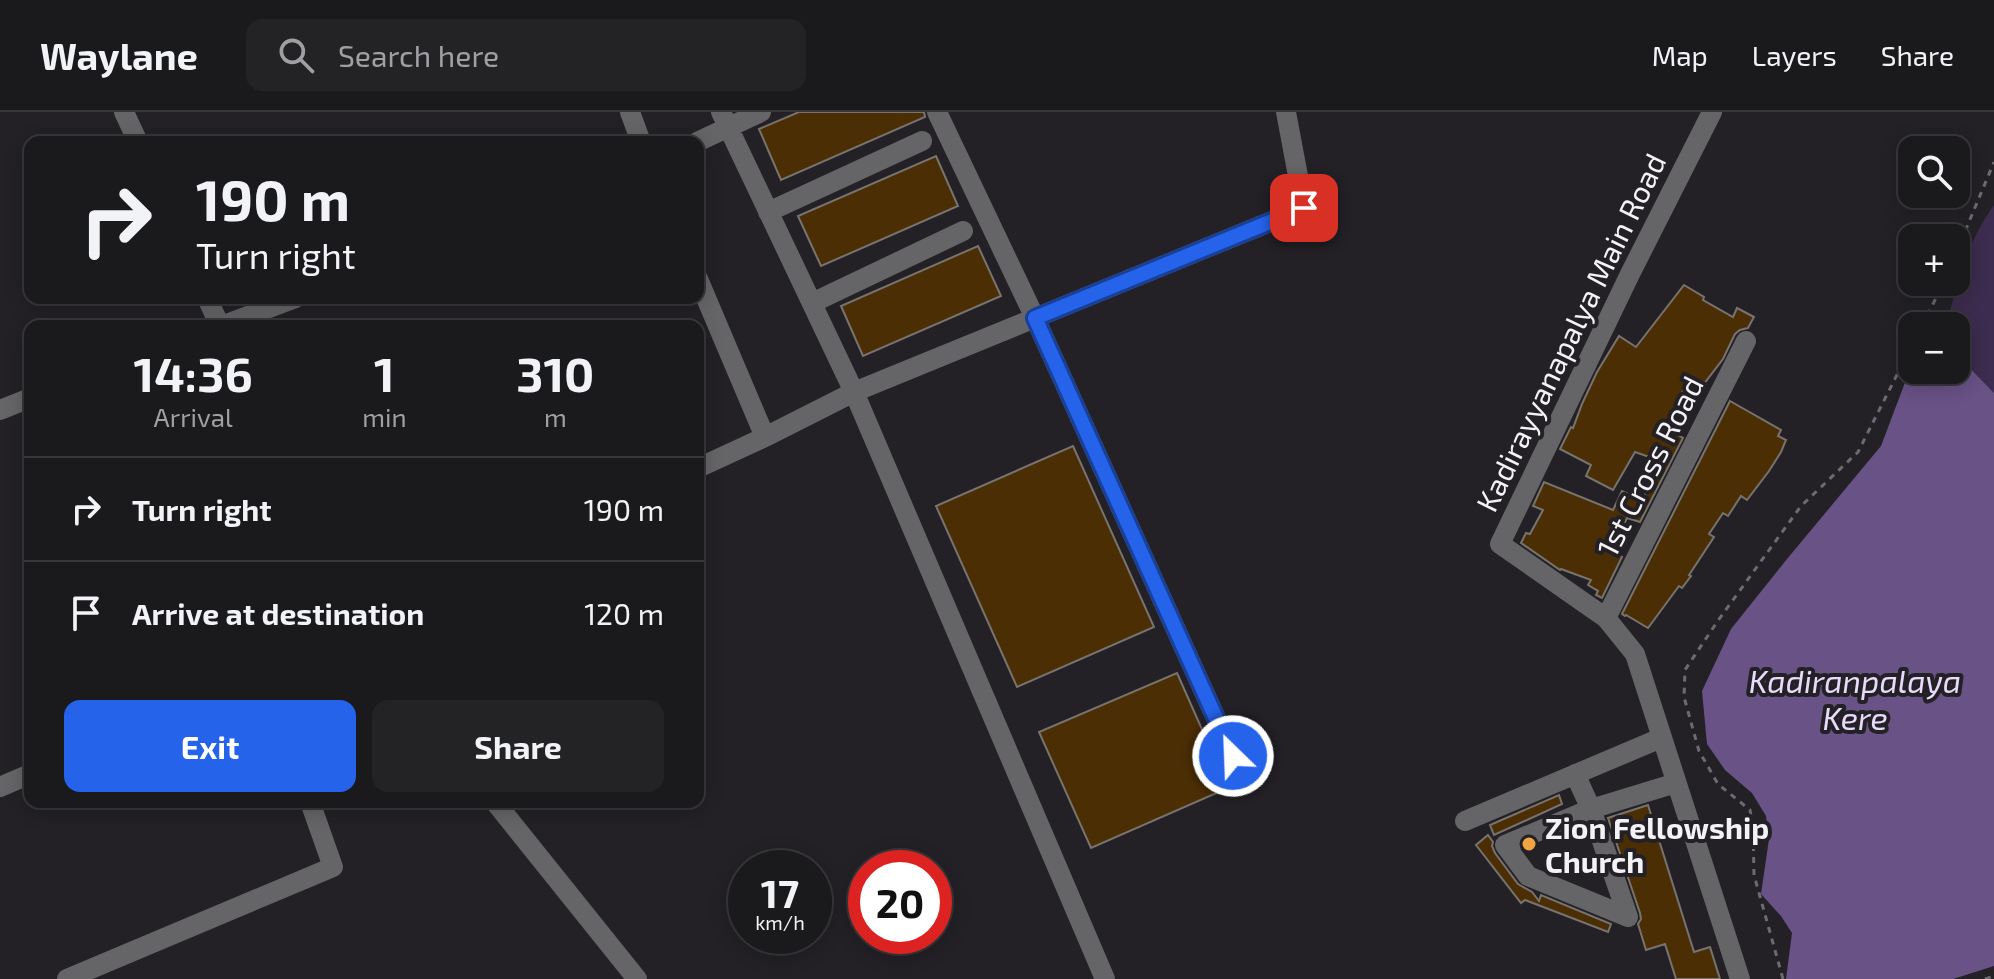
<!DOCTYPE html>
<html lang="en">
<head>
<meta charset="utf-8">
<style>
  :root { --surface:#1a191c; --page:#232225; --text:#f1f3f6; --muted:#9fa0a3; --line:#38383b; --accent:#2563eb }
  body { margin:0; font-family:"Exo 2",sans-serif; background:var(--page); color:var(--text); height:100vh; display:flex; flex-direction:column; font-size:30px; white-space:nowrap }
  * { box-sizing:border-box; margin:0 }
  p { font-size:26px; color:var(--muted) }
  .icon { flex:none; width:44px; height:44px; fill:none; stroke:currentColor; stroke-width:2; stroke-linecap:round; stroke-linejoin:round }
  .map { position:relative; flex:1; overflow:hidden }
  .panel { position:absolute; left:24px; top:208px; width:680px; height:488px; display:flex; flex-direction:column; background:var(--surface); border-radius:16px; box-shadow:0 4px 20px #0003,0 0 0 2px var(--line) }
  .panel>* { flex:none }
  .top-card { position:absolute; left:24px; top:24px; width:680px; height:168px; border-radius:16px; box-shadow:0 4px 20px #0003,0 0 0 2px var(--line); background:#1a191c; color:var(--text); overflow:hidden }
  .tools { position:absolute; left:1898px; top:24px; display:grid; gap:16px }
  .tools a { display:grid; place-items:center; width:72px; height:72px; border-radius:16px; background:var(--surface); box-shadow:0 4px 20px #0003,0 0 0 2px var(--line); font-size:40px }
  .speed { position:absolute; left:728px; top:738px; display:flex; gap:16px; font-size:40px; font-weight:700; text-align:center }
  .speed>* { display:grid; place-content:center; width:104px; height:104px; border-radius:50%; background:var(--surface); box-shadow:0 4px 20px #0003,0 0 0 2px var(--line); line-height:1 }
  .speed small { font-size:20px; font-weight:400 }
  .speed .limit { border:12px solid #d22; background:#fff; color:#111 }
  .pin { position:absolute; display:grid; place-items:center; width:68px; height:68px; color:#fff; margin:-34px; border-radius:16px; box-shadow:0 4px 12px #0006 }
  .me { position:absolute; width:88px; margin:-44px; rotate:336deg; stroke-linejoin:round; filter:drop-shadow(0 0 6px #0008) }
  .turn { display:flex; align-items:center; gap:28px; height:168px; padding:0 40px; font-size:36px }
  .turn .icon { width:104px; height:104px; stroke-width:2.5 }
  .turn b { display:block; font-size:56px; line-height:68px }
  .eta { display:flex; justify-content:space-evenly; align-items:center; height:136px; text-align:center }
  .eta b { font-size:48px; font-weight:700; line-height:56px }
  .primary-button { display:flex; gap:16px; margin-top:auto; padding:16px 40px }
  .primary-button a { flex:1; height:92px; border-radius:16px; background:var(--accent); color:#fff; font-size:32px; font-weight:700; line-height:92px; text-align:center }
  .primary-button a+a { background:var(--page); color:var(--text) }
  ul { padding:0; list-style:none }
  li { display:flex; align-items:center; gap:24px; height:104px; padding:0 40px; border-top:2px solid var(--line) }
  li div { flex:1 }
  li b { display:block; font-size:30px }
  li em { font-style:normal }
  header { display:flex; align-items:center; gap:48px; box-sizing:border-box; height:112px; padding:0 40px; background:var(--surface); border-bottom:2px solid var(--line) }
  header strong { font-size:38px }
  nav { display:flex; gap:44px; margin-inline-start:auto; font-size:28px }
  .search { width:560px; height:72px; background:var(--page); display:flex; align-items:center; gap:20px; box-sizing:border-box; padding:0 28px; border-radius:16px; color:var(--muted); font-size:30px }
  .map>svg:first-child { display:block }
  .green { fill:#3c2c4f }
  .water { fill:#695286 }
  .building { fill:#4c2e05; stroke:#77736f; stroke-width:2 }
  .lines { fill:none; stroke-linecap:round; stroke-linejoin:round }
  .path { stroke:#6d6b6f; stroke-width:3; stroke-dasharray:6 6; stroke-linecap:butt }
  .minor { stroke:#656466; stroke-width:20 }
  .route-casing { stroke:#184099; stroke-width:20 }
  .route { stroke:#2563eb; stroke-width:14 }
  .poi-dot { fill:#f3a442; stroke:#232126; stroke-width:3 }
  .labels { text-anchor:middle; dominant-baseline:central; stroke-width:8; stroke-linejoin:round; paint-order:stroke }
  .street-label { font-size:30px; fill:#f4f2f5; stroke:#232126 }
  .poi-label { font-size:30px; font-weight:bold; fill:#f4f2f5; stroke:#232126; text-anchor:start }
  .water-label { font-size:32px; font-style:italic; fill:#e8dafb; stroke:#232126 }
</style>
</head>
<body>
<header>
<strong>Waylane</strong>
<div class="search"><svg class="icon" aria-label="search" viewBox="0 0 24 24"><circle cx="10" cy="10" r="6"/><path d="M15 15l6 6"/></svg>Search here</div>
<nav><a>Map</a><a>Layers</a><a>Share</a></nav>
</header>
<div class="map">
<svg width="1994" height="867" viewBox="0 0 1994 867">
  <rect width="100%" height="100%" fill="#232126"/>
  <path class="green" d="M 1994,93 L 1994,281 L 1956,242 L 1956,214 L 1946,214 C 1957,173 1968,128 1994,93 Z"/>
  <path class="water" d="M 1956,242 L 1994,281 L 1994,854 L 1953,867 L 1786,867 L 1792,821 L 1781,804 L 1761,782 L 1769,727 L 1766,704 L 1752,681 L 1725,658 L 1707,632 L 1702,579 L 1731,517 L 1787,447 L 1881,334 L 1912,252 L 1912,258 L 1956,258 Z"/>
  <path class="building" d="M 799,0 L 924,0 L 925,5 L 781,68 L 759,17 Z
    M 936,44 L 958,94 L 821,154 L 798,104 Z
    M 978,134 L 1001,184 L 863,244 L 841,194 Z
    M 1684,173 L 1704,185 L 1703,188 L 1733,205 L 1737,196 L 1754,205 L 1748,216 L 1740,218 L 1735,222 L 1723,247 L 1703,273 L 1687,268 L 1672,307 L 1683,312 L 1678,323 L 1683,326 L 1640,410 L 1627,406 L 1611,439 L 1622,445 L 1602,486 L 1596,483 L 1598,479 L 1588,473 L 1591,468 L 1561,457 L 1560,458 L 1521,431 L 1526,421 L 1530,422 L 1543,398 L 1533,394 L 1544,370 L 1613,398 L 1622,379 L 1642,388 L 1654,365 L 1652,364 L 1658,348 L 1635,340 L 1613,378 L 1586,364 L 1591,353 L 1560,337 L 1571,315 L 1573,316 L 1582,292 L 1597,260 L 1619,224 L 1636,235 Z
    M 1730,289 L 1781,318 L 1778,324 L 1786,328 L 1781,340 L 1769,359 L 1747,388 L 1741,384 L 1728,404 L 1723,401 L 1709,422 L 1714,425 L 1689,463 L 1691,464 L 1682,476 L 1679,474 L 1648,516 L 1626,503 L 1625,504 L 1622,502 Z
    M 1073,334 L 1154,515 L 1017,575 L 936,394 Z
    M 1177,561 L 1228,676 L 1091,736 L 1039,620 Z
    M 1559,683 L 1562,692 L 1494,723 L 1490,713 Z
    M 1648,693 L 1694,840 L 1710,835 L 1720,867 L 1676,867 L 1665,832 L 1646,838 L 1638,812 L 1641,807 L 1640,801 L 1608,706 Z
    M 1488,723 L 1493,730 L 1492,734 L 1495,741 L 1518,772 L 1532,780 L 1539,789 L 1541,783 L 1611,812 L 1608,820 L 1525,788 L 1521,791 L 1476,733 Z"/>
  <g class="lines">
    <path class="path" d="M 1956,141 L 1994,50
      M 1922,214 L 1944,170
      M 1783,867 L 1754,763 L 1753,716 L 1750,698 L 1718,672 L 1699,639 L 1684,585 L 1685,558 L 1717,510 L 1801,394 L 1858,340 L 1912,233
      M 1985,867 L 1994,864"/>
    <path class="minor" d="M 124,0 L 138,30
      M 630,0 L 641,30
      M 721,0 L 854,280 L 1105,867
      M 937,0 L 1035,206 L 1233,644
      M 1712,0 L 1630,162 L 1500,432 L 1606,506 L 1635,542 L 1740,867
      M 697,30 L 761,0
      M 768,100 L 922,29
      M 698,167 L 765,325
      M 207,186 L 220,214
      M 812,191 L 963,119
      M 221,214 L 296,186
      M 0,298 L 30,286
      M 698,356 L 765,325 L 854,280 L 1304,96 L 1286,0
      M 1606,506 L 1746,229
      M 1575,662 L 1591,697 L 1628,805 L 1528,764 L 1505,733 L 1591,697 L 1676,671
      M 0,675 L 30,662
      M 495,690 L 637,867
      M 1465,709 L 1661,626
      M 67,867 L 333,755 L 310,690"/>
  </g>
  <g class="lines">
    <g class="route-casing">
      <path id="route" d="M 1233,644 L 1035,206 L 1304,96"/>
    </g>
    <use href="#route" class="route"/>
  </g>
  <circle class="poi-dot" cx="1529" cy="732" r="8"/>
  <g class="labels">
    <g class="street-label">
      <text transform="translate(1570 220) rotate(-64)">Kadirayyanapalya Main Road</text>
      <text transform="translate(1649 354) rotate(-63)">1st Cross Road</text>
    </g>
    <g class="poi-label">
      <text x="1545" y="715">Zion Fellowship<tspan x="1545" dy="34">Church</tspan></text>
    </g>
    <g class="water-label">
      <text x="1855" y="568">Kadiranpalaya<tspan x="1855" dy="37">Kere</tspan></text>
    </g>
  </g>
</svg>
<div class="tools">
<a><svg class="icon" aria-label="search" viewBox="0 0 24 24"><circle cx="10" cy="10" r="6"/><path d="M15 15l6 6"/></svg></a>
<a>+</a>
<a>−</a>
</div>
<div class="speed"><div>17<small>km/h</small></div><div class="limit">20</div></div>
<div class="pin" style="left:1304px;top:96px;background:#d93025"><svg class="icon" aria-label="arrive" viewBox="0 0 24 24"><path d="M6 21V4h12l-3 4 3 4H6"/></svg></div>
<svg class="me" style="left:1233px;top:644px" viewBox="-20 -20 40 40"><circle r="17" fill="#2563eb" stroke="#fff" stroke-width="3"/><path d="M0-11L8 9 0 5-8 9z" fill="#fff"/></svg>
<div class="top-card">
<div class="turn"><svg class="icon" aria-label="right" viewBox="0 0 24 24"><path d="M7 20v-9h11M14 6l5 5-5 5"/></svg><div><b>190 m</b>Turn right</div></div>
</div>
<section class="panel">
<div class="eta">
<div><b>14:36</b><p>Arrival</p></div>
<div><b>1</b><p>min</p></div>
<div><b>310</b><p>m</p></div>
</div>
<ul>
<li><svg class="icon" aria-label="right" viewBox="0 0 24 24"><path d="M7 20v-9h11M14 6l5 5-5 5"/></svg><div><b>Turn right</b></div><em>190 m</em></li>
<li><svg class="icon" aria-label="arrive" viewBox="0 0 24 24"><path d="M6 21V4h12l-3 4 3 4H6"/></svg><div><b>Arrive at destination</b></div><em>120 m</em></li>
</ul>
<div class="primary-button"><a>Exit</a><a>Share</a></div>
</section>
</div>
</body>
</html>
